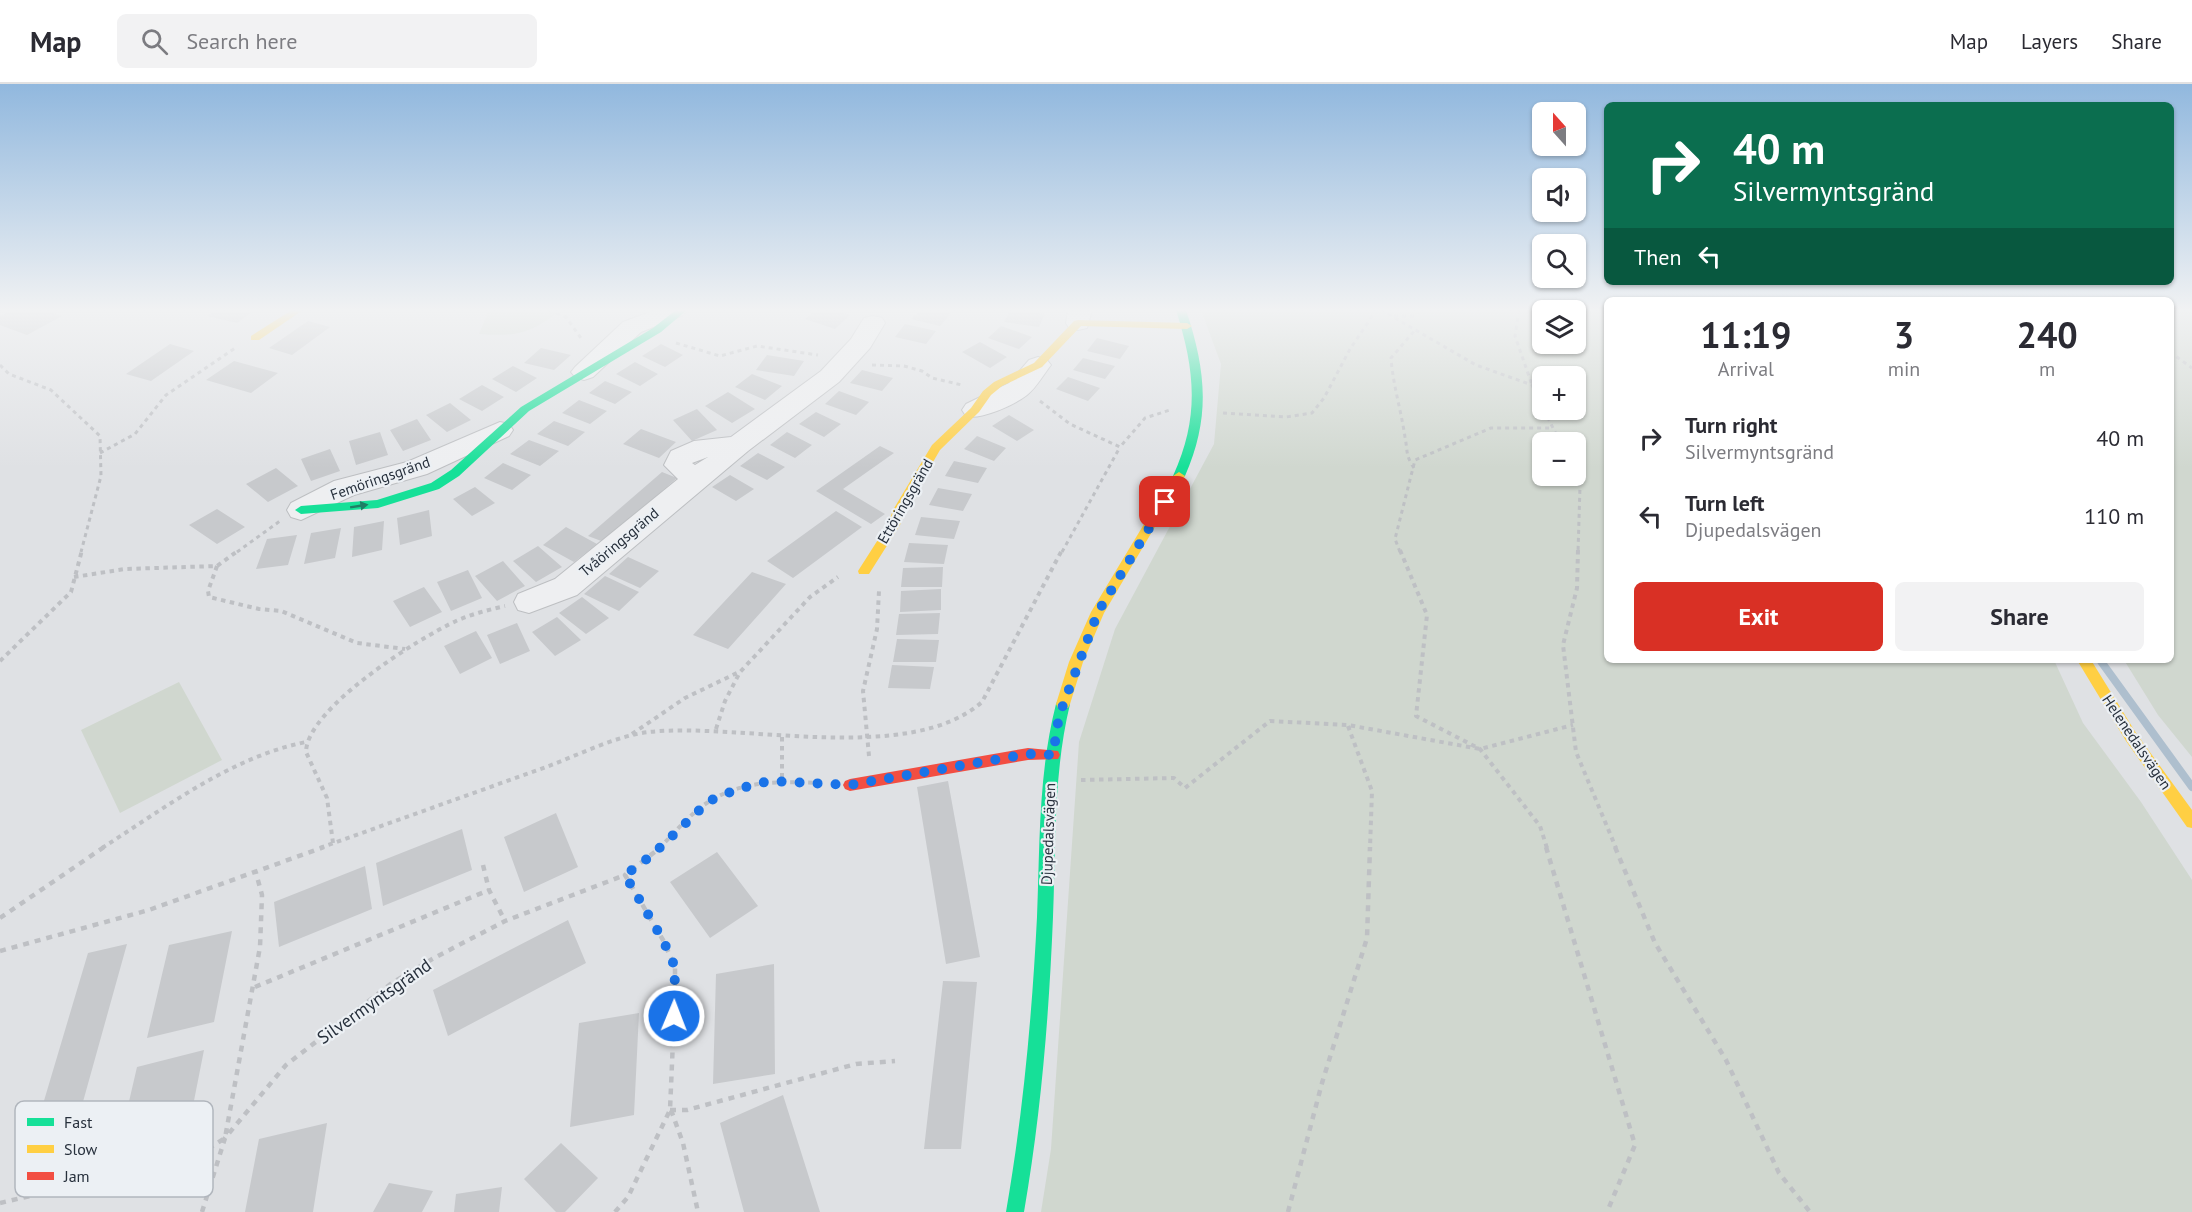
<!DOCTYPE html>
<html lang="en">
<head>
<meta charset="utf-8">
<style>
  :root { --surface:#fff; --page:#f2f2f3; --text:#2b2b33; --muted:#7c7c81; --line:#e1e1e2; --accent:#d93025 }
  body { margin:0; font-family:"PT Sans",sans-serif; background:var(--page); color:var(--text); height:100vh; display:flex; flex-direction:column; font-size:22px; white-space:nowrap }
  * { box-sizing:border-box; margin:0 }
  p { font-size:20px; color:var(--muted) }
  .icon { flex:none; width:33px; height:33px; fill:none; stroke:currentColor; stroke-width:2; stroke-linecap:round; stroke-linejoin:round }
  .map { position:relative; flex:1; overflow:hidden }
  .side { position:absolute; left:1604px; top:213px; width:570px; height:366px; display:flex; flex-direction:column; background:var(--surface); border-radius:9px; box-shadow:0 2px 4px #0004 }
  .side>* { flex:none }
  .top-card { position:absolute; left:1604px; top:18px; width:570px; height:183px; border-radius:9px; box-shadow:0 2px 4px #0004; background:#0b6e4f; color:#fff; overflow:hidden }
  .needle { width:39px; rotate:339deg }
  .controls { position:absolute; left:1532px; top:18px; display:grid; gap:12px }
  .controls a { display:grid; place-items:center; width:54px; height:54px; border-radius:9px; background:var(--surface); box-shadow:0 2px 4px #0004; font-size:30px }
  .pin { position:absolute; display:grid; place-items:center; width:51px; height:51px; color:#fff; margin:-26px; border-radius:12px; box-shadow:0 3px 9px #0006 }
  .me { position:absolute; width:66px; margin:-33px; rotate:1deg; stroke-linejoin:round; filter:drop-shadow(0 0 4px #0008) }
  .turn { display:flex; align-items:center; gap:21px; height:126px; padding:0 30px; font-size:27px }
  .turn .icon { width:78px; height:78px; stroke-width:2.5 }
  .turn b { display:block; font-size:42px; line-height:51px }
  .then { display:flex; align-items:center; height:57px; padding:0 30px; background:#0003; gap:12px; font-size:22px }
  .eta { display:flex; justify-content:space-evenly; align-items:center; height:102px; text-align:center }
  .eta b { font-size:36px; font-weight:700; line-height:42px }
  .primary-button { display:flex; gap:12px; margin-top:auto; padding:12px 30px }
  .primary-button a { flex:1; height:69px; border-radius:9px; background:var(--accent); color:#fff; font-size:24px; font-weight:700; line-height:69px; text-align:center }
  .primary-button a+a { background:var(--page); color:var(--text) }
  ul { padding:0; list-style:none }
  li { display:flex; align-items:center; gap:18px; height:78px; padding:0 30px }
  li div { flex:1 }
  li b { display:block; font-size:22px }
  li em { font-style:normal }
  header { display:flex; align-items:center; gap:36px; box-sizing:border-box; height:84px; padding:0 30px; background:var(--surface); border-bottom:2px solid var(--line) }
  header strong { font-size:28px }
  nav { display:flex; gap:33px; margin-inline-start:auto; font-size:21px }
  .search { width:420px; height:54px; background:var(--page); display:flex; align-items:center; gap:15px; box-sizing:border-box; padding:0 21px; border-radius:9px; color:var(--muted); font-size:22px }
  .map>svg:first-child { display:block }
  .green { fill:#d0d7cf; fill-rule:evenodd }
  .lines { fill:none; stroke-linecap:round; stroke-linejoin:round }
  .stream { stroke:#aebfce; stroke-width:8 }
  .building { fill:#c7c9cc }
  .street-casing { stroke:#bdbfc2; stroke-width:2 }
  .path-far2 { stroke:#bec0c4; stroke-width:3; stroke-dasharray:4 4; stroke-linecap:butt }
  .path-far1 { stroke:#bec0c4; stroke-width:4; stroke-dasharray:4.5 4.5; stroke-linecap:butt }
  .path { stroke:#bec0c4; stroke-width:4.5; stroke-dasharray:6 6; stroke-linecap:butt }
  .street { fill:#eeeff1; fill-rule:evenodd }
  .fast { fill:#16e098; fill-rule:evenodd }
  .slow { fill:#ffcf43; fill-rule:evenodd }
  .jam { fill:#f24e42; fill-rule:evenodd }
  .oneway { fill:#1f7f65 }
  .route { stroke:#1a73e8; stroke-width:10; stroke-dasharray:0 18 }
  .labels { text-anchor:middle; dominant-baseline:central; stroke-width:4.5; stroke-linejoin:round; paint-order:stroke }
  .street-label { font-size:15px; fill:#27303c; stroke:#ecf0f4 }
  .near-street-label { font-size:18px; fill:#27303c; stroke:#ecf0f4 }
  .key { fill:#ecf0f4; stroke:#b1b6bd; stroke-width:1.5 }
  .key-label { font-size:16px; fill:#27303c }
</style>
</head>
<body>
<header>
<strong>Map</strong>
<div class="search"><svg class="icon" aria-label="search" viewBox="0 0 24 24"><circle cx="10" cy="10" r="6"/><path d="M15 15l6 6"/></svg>Search here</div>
<nav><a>Map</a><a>Layers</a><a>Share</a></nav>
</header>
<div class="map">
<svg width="2192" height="1128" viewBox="0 0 2192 1128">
  <rect width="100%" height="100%" fill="#dfe1e4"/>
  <path class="green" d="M 489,226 L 561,226 C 531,249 518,253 479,250 Z
    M 1201,226 L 1606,226 L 1606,576 L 2054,576 L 2083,639 L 2141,718 L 2192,796 L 2192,1128 L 1041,1128 L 1051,1065 L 1079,658 L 1115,545 L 1214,360 L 1221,280 ZM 1542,226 L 1575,226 L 1575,260 L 1542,260 ZM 1542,292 L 1575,292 L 1575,326 L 1542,326 ZM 1542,358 L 1575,358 L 1575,392 L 1542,392 Z
    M 2171,226 L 2192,226 L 2192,673 L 2158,631 L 2124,576 L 2170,576 Z
    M 179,598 L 222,676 L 120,729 L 81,646 Z"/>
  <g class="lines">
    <path class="stream" d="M 2100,576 L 2192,703"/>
  </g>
  <path class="building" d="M 12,226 L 45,226 L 62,232 L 27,251 L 0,241 L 0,232 Z
    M 216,226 L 255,226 L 237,239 L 207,232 Z
    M 816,226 L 831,226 L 850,231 L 835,245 L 805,235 Z
    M 920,226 L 936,226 L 951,229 L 940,242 L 911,235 Z
    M 1010,226 L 1016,226 L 1045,230 L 1039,243 L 1004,238 Z
    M 308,237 L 330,243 L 292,271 L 269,264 Z
    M 905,240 L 936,247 L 926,260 L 895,253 Z
    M 1001,242 L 1032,253 L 1019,265 L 988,254 Z
    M 1097,254 L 1129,262 L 1120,275 L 1087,267 Z
    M 980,258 L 1007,273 L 990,284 L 962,268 Z
    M 170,260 L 194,267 L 151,297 L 126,290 Z
    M 661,260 L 683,271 L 665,283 L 642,272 Z
    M 541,264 L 571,271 L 554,286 L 524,279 Z
    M 767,271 L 804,277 L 794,292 L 756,286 Z
    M 1083,274 L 1115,282 L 1105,295 L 1073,286 Z
    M 234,277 L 278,289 L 251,309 L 206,296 Z
    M 635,278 L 658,290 L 640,302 L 616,290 Z
    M 513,282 L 537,294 L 516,308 L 492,295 Z
    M 862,286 L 893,294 L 882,307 L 850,299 Z
    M 752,290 L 782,302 L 765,316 L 735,303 Z
    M 1068,293 L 1100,304 L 1088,317 L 1056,305 Z
    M 605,297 L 632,308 L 615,320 L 589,309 Z
    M 482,301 L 504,313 L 482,327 L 459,315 Z
    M 839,307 L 869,318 L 856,331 L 825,320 Z
    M 728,308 L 755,325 L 732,339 L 705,322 Z
    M 579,316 L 607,327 L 590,340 L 562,329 Z
    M 450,319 L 471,336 L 447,348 L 426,331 Z
    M 697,325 L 717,346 L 692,357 L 673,336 Z
    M 816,328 L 841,340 L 824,353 L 799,340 Z
    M 1009,331 L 1034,346 L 1017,357 L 992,342 Z
    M 417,335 L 431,356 L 403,367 L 390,346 Z
    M 554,337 L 585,348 L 568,362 L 537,350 Z
    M 641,345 L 676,358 L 659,374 L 623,360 Z
    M 380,348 L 388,371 L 356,381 L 349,357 Z
    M 787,348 L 812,361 L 795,374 L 770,361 Z
    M 977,352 L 1006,364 L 994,377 L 964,365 Z
    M 529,356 L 559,367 L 540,382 L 510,370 Z
    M 880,362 L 894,369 L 843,405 L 885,430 L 871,440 L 816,407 Z
    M 330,365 L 340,387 L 311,397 L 301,375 Z
    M 758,369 L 785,383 L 767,396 L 740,382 Z
    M 954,377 L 987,384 L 978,399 L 945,392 Z
    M 503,379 L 531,391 L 512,406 L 484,394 Z
    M 276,384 L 298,402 L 268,418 L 246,400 Z
    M 662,388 L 677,394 L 604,458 L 588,452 Z
    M 730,391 L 754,405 L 736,417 L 712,403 Z
    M 475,403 L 495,419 L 472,432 L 453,415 Z
    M 938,404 L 972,410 L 963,427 L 929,421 Z
    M 217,425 L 245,443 L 217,460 L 189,441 Z
    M 429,426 L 432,452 L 400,461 L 397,434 Z
    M 836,427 L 862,443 L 793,494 L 767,477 Z
    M 921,433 L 960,437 L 954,455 L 915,451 Z
    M 384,437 L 382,466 L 352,473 L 354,443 Z
    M 566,443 L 597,460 L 574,478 L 543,461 Z
    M 341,444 L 335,474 L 304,480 L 311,449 Z
    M 297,451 L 288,481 L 256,485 L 267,455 Z
    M 909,459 L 948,461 L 944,480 L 904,478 Z
    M 538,462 L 562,483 L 536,498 L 513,477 Z
    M 628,473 L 659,487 L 640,504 L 609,490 Z
    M 503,477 L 525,502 L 497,517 L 475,492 Z
    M 943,483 L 942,503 L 901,503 L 903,484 Z
    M 468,486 L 482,514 L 451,527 L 437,498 Z
    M 752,488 L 786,500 L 728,565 L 693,551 Z
    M 605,492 L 639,508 L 619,527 L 584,510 Z
    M 424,503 L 442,528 L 410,543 L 393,517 Z
    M 941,505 L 941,526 L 900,528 L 901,507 Z
    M 582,513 L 609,534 L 586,550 L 559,529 Z
    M 940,529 L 938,550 L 896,551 L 899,530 Z
    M 557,533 L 581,556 L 555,572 L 532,548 Z
    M 517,539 L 530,567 L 500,580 L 487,551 Z
    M 476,547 L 492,574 L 460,590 L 444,562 Z
    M 897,555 L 939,556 L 936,578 L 893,578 Z
    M 892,581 L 934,583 L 930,605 L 888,604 Z
    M 948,697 L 980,873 L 946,880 L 917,703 Z
    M 556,729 L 578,783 L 524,808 L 504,753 Z
    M 462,745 L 472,786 L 383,822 L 376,779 Z
    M 717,768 L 758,822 L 710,854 L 670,798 Z
    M 365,782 L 372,825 L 279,863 L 274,818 Z
    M 568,836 L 586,879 L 448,952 L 433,906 Z
    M 232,847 L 214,938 L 147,954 L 169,861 Z
    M 127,860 L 62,1093 L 18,1104 L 88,869 Z
    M 774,880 L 775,990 L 713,1000 L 716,890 Z
    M 943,897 L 977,898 L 961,1065 L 924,1065 Z
    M 639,929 L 634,1031 L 570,1043 L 579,939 Z
    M 204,966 L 188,1047 L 118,1065 L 137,983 Z
    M 783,1011 L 820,1128 L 744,1128 L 720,1039 Z
    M 327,1039 L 313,1128 L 245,1128 L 259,1055 Z
    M 561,1059 L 598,1094 L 565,1128 L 556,1128 L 524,1095 Z
    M 389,1099 L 433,1107 L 422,1128 L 373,1128 Z
    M 502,1103 L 499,1128 L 454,1128 L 456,1110 Z"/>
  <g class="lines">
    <g class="street-casing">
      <path id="street" d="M 655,226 L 687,226 L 683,231 L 641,248 L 593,293 L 584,296 L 575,293 L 571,288 L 575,283 L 623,238 Z
        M 1068,226 L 1092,226 L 1087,244 L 1078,246 L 1069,244 L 1066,239 Z
        M 873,232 L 882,234 L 885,239 L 870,264 L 839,298 L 748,367 L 577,511 L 529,529 L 518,526 L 514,518 L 518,510 L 555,495 L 678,395 L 664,381 L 671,367 L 694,357 L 731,353 L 821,287 L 851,255 L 864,234 ZM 708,373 L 695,381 L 692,379 Z
        M 1038,273 L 1047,276 L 1051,281 C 1044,290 1036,304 1027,311 C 1014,321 981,336 966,332 L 962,326 L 966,320 L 1009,299 L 1029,276 Z
        M 500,338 L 509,340 L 513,346 L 509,352 L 427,390 L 354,411 L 301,436 L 291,433 L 287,426 L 291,419 L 334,397 L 407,378 Z"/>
    </g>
    <path class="path-far2" d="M 549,226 L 566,233 L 583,257
      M 1381,226 L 1476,281 L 1532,301 L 1542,321
      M 1519,226 L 1515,252 L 1532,301
      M 1394,232 L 1414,232 L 1421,226
      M 676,259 L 720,272 L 757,262 L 818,271
      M 2170,268 L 2192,284
      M 0,281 L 9,290 L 51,306 L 100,352 L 101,392 L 81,468
      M 872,281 L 904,282 L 922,287 L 932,294 L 962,301
      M 1040,317 L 1070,340 L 1120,363 L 1145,334 L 1170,326
      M 1544,326 L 1560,358
      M 1223,329 L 1286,333 L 1312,329 L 1324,314 L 1350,265 L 1369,237 L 1371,233 L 1369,226
      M 100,369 L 135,350 L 166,311 L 235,264
      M 1414,384 C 1405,370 1408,368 1405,353 C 1401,326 1393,301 1391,274 L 1415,246
      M 1575,391 L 1580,402 L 1578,468
      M 237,468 L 280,437
      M 1062,468 L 1120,363
      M 1400,468 L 1395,455 L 1415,376 L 1491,344 L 1553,344"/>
    <path class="path-far1" d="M 1400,466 L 1427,531 L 1416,632 L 1480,665 L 1540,742 L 1547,764
      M 1578,466 L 1577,504 L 1563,561 L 1576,668 L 1616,764
      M 217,482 L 208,507 L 209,513 L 259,525 L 281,527 L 357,559 L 405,565
      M 74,493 L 125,485 L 217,482 L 239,466
      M 0,577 L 71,508 L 82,466
      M 1348,642 L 1372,707 L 1370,764
      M 716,645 L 725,617 L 740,588 L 810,513 L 838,493
      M 632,650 L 685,614 L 739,588
      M 782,653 L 782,698
      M 869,672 L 863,607 L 877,545 L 879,507
      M 1081,696 L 1174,694 L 1185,704 L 1270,637 L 1348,641 L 1480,665 L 1573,641
      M 333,759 L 327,714 L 306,668 C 307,624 419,554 456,537 C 472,530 488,526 505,522
      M 102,764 C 165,724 231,673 306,658
      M 320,764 C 395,737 471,710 546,683 C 579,671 615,652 649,648 C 741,638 909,682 982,618 L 1062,466
      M 659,764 C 675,749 691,728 710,717 C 745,695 784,698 823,699"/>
    <path class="path" d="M 1546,763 L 1635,1061 L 1607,1128
      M 1615,763 L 1655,859 L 1726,976 L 1779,1089 L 1810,1128
      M 483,781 L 489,806 L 505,837
      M 0,834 L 104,763
      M 0,867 L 149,826 L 324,763
      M 255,903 L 489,806
      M 670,1026 L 687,1026 L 856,980 L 895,977
      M 671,1026 L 683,1059 L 698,1128
      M 0,1119 L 194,1074 L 225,1054 L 260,863 L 262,811 L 256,789
      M 202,1128 L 225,1054 L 286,981 L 392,899 L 434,874 L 505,837 L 625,791
      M 615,1128 L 628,1113 L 670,1026 L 675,910 L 675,883 L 663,856 L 625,791 L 661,763
      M 1288,1128 L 1322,999 L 1367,854 L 1370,763"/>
    <use href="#street" class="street"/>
    <path class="fast" d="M 676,226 L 687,226 L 661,248 L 529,327 L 459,392 L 439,405 L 378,424 L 301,430 L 295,426 L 301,422 L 377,416 L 431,399 L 451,386 L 521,323 L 653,244 Z
      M 1176,226 L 1186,226 C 1206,286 1211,333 1185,392 L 1179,396 L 1173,392 C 1200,333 1195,286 1176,226 Z
      M 1063,614 L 1068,616 L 1070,620 C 1053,691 1056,761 1053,833 C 1049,932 1041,1030 1024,1128 L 1006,1128 C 1023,1030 1032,932 1037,833 C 1040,761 1038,691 1056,620 L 1058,616 Z"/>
    <path class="slow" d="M 292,226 L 303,226 L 259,256 L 251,256 L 251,252 Z
      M 1078,236 L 1187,239 L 1192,242 L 1187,245 L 1081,242 L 1042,283 L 1002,302 L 991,311 L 979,328 L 940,366 L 905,426 L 900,441 L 869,490 L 859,490 L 858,487 L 888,440 L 893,426 L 932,361 L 971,324 L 983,307 L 994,298 L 1034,279 L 1074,237 Z
      M 1179,388 L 1185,392 L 1104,529 L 1083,578 L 1070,620 L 1068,624 L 1058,624 L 1056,620 L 1069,578 L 1091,528 L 1173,392 Z
      M 2077,576 L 2091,576 L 2136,649 L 2192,726 L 2192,744 L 2187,743 L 2126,657 Z"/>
    <path class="jam" d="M 1028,664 L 1058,667 L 1060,671 L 1058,675 L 1028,676 L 850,707 L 845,705 L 843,701 L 845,697 L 850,695 Z"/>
  </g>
  <defs><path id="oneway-solid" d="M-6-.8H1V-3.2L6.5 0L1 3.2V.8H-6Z" transform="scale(1.5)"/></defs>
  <use class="oneway" href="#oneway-solid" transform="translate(359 422) rotate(-9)"/>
  <linearGradient id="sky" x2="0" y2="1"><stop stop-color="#91b8de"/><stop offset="0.59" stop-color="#f1f2f3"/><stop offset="1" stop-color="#f1f2f3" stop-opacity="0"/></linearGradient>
  <rect width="2192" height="384" fill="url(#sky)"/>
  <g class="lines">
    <path class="route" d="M 674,932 L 675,883 L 663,856 L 625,791 L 651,772 L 709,717 L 738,705 L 769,697 L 850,701 L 1028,670 L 1053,671 L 1059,632 L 1098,528 L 1165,418"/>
  </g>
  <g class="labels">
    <g class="street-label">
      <text transform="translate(380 394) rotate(-19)">Femöringsgränd</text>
      <text transform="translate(905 417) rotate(-60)">Ettöringsgränd</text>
      <text transform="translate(619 458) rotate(-40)">Tvåöringsgränd</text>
      <text transform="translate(2137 658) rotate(56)">Helenedalsvägen</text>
      <text transform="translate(1048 750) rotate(-88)">Djupedalsvägen</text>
    </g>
    <g class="near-street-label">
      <text transform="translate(374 917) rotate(-35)">Silvermyntsgränd</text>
    </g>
  </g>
  <rect x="15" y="1017" width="198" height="96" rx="9" class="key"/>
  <rect x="27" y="1034" width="27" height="8" fill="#16e098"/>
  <rect x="27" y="1061" width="27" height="8" fill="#ffcf43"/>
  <rect x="27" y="1088" width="27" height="8" fill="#f24e42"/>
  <g class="key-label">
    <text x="64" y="1044">Fast</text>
    <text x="64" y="1071">Slow</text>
    <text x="64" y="1098">Jam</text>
  </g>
</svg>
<div class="controls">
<a><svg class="needle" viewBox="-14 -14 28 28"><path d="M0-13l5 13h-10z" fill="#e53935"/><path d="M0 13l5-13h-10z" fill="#7c7c81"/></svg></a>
<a><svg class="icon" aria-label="sound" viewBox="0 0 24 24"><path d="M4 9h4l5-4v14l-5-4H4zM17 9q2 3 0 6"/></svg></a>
<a><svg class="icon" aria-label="search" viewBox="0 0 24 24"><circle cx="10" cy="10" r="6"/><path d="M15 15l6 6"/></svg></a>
<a><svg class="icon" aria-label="layers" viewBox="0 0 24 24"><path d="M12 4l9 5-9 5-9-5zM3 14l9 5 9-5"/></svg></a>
<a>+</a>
<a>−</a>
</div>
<div class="pin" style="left:1165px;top:418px;background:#d93025"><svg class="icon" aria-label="arrive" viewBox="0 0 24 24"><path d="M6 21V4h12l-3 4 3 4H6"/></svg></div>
<svg class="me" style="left:674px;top:932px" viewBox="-20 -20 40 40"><circle r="17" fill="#1a73e8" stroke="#fff" stroke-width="3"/><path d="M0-11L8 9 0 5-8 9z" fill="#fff"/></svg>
<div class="top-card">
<div class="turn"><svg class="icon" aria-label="right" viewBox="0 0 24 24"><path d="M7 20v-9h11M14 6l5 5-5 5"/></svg><div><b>40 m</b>Silvermyntsgränd</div></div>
<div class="then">Then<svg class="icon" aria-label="left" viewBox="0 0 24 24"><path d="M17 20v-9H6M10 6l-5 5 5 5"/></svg></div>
</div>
<section class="side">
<div class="eta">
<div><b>11:19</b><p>Arrival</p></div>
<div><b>3</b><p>min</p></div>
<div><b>240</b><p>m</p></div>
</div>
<ul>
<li><svg class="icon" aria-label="right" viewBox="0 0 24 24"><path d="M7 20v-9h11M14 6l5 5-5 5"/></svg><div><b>Turn right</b><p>Silvermyntsgränd</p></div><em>40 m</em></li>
<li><svg class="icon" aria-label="left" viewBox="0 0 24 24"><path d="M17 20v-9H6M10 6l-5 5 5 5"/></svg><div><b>Turn left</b><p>Djupedalsvägen</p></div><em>110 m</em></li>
</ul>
<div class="primary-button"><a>Exit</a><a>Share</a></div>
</section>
</div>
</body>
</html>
